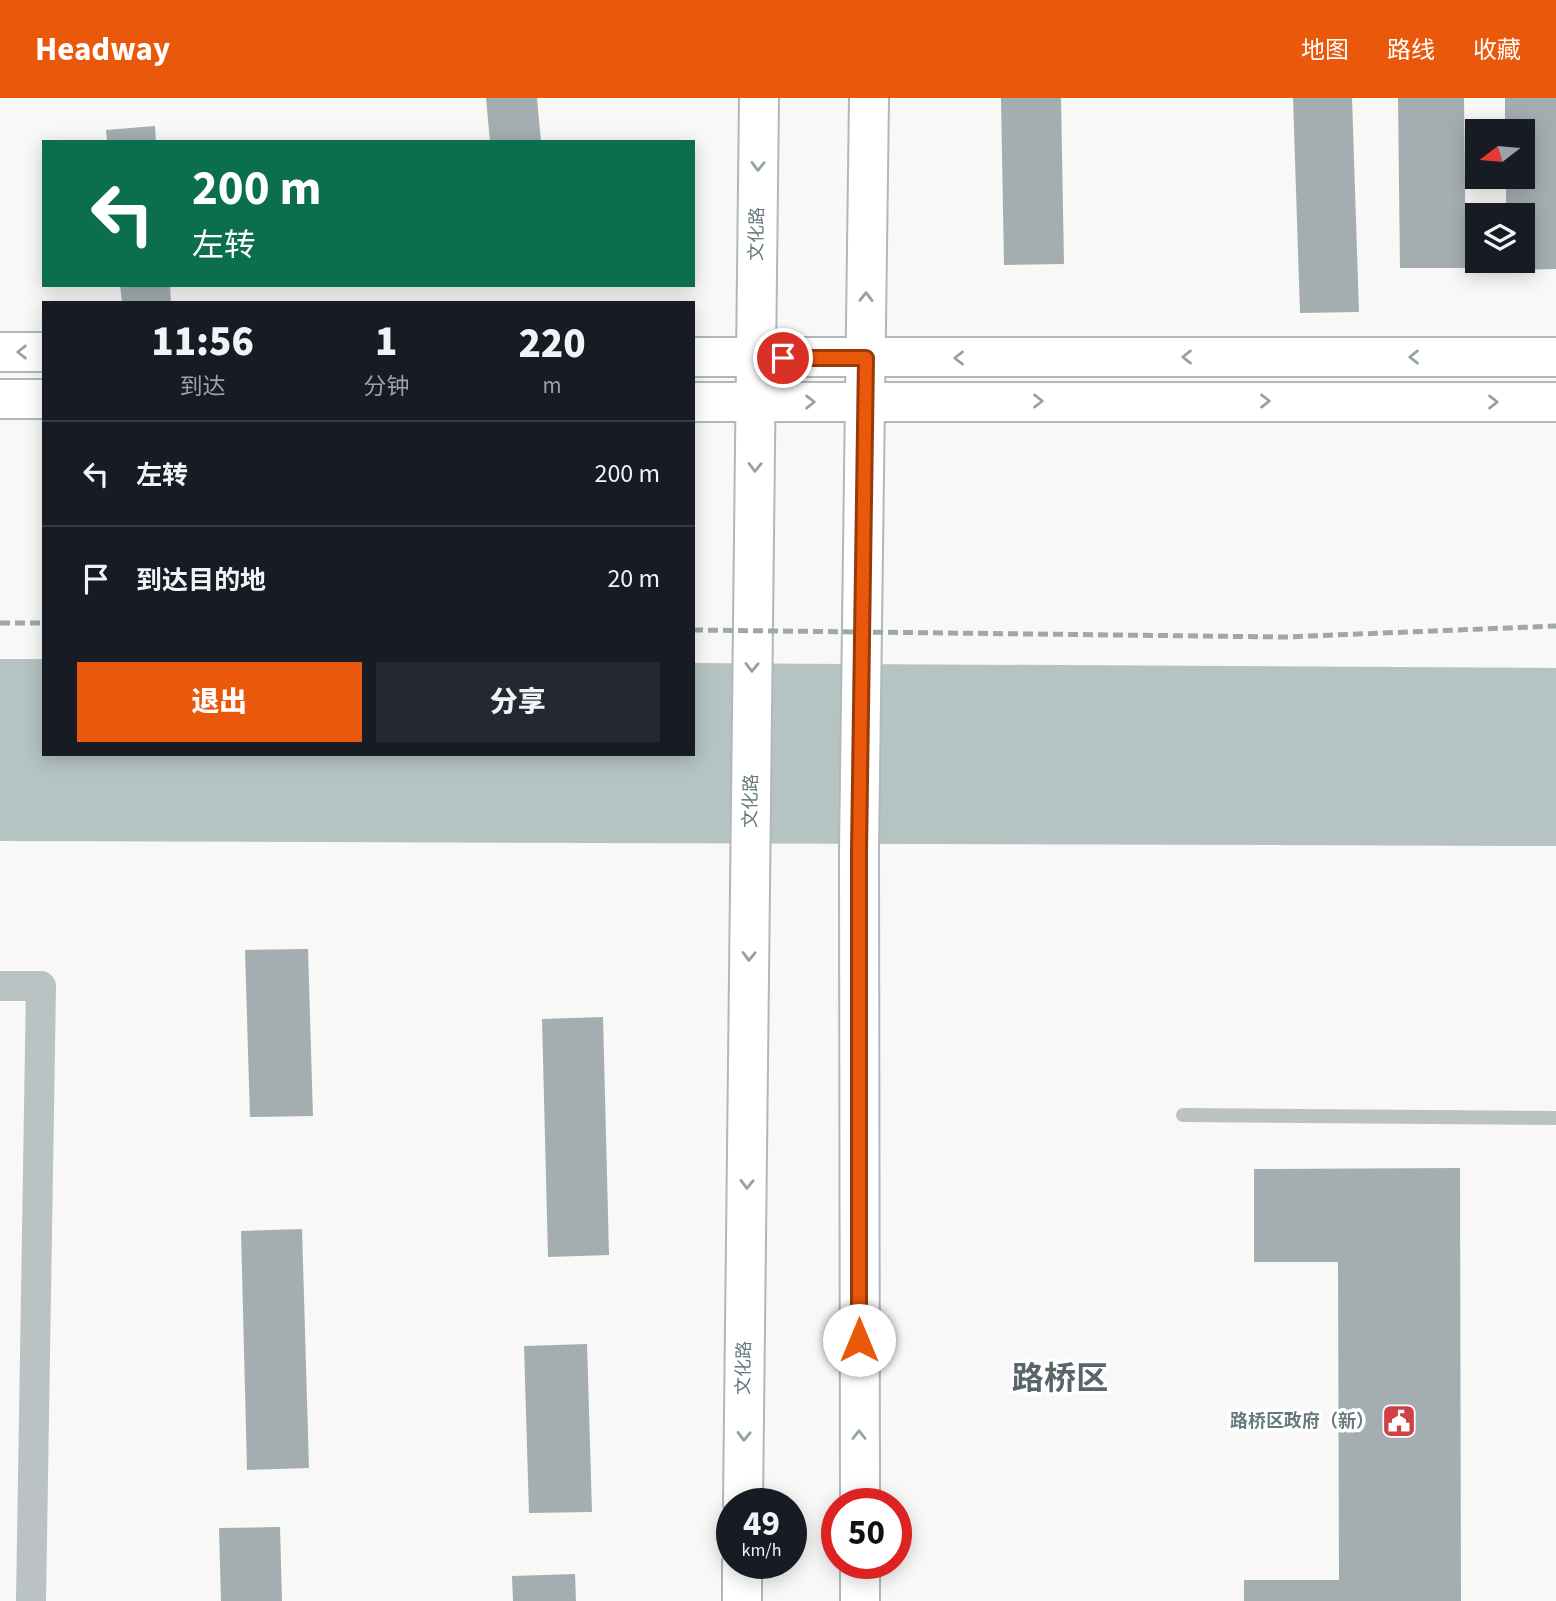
<!DOCTYPE html>
<html lang="zh">
<head>
<meta charset="utf-8">
<style>
  :root { --surface:#171b24; --page:#242831; --text:#f1f3f6; --muted:#9ea1a6; --line:#363941; --accent:#ea580c }
  body { margin:0; font-family:"Source Sans 3","Noto Sans SC",sans-serif; background:var(--page); color:var(--text); height:100vh; display:flex; flex-direction:column; font-size:26px; white-space:nowrap }
  * { box-sizing:border-box; margin:0 }
  p { font-size:23px; color:var(--muted) }
  .icon { flex:none; width:38px; height:38px; fill:none; stroke:currentColor; stroke-width:2; stroke-linecap:round; stroke-linejoin:round }
  .map { position:relative; flex:1; overflow:hidden }
  .sheet { position:absolute; left:42px; top:203px; width:653px; height:455px; display:flex; flex-direction:column; background:var(--surface); border-radius:0px; box-shadow:0 4px 18px #0003 }
  .sheet>* { flex:none }
  .banner { position:absolute; left:42px; top:42px; width:653px; height:147px; border-radius:0px; box-shadow:0 4px 18px #0003; background:#0b6e4f; color:#fff; overflow:hidden }
  .needle { width:46px; rotate:254deg }
  .controls { position:absolute; left:1465px; top:21px; display:grid; gap:14px }
  .controls a { display:grid; place-items:center; width:70px; height:70px; border-radius:0px; background:var(--surface); box-shadow:0 4px 18px #0003; font-size:35px }
  .speed { position:absolute; left:716px; top:1390px; display:flex; gap:14px; font-size:35px; font-weight:700; text-align:center }
  .speed>* { display:grid; place-content:center; width:91px; height:91px; border-radius:50%; background:var(--surface); box-shadow:0 4px 18px #0003; line-height:1 }
  .speed small { font-size:18px; font-weight:400 }
  .speed .limit { border:10px solid #d22; background:#fff; color:#111 }
  .pin { position:absolute; display:grid; place-items:center; width:60px; height:60px; color:#fff; margin:-30px; border:4px solid #fff; border-radius:50%; box-shadow:0 2px 7px #0007 }
  .me { position:absolute; width:77px; margin:-38px; rotate:0deg; stroke-linejoin:round; filter:drop-shadow(0 0 5px #0008) }
  .turn { display:flex; align-items:center; gap:24px; height:147px; padding:0 35px; font-size:32px }
  .turn .icon { width:91px; height:91px; stroke-width:2.5 }
  .turn b { display:block; font-size:49px; line-height:60px }
  .eta { display:flex; justify-content:space-evenly; align-items:center; height:119px; text-align:center }
  .eta b { font-size:42px; font-weight:800; line-height:49px }
  .cta { display:flex; gap:14px; margin-top:auto; padding:14px 35px }
  .cta a { flex:1; height:80px; border-radius:0px; background:var(--accent); color:#fff; font-size:28px; font-weight:800; line-height:80px; text-align:center }
  .cta a+a { background:var(--page); color:var(--text) }
  ul { padding:0; list-style:none }
  li { display:flex; align-items:center; gap:21px; height:105px; padding:0 35px; border-top:2px solid var(--line) }
  li div { flex:1 }
  li b { display:block; font-size:26px }
  li em { font-style:normal }
  header { display:flex; align-items:center; gap:42px; box-sizing:border-box; height:98px; padding:0 35px; background:var(--accent); color:#fff }
  header strong { font-size:33px }
  nav { display:flex; gap:38px; margin-inline-start:auto; font-size:24px }
  .map>svg:first-child { display:block }
  .water { fill:#b5c3c3 }
  .building { fill:#a4aeb0 }
  .lines { fill:none; stroke-linecap:round; stroke-linejoin:round }
  .secondary-casing { stroke:#b0b8ba; stroke-width:42 }
  .lane { stroke:#bbc2c3; stroke-width:14 }
  .street { stroke:#bbc2c3; stroke-width:30 }
  .secondary { stroke:#fff; stroke-width:38 }
  .rail { stroke:#9ea8a9; stroke-width:5; stroke-dasharray:10 5; stroke-linecap:butt }
  .oneway { stroke:#94a2a4 }
  .route-casing { stroke:#983908; stroke-width:18 }
  .route { stroke:#ea580c; stroke-width:12 }
  .labels { text-anchor:middle; dominant-baseline:central; stroke-width:7; stroke-linejoin:round; paint-order:stroke }
  .street-label { font-size:18px; fill:#667a7d; stroke:#fff }
  .poi-label { font-size:18px; font-weight:bold; fill:#667a7d; stroke:#fff; text-anchor:end }
  .town-label { font-size:32px; font-weight:bold; fill:#586669; stroke:#fff }
</style>
</head>
<body>
<header>
<strong>Headway</strong>
<nav><a>地图</a><a>路线</a><a>收藏</a></nav>
</header>
<div class="map">
<svg width="1556" height="1503" viewBox="0 0 1556 1503">
  <rect width="100%" height="100%" fill="#f8f8f6"/>
  <path class="water" d="M 0,561 L 44,561 L 44,656 L 693,656 L 693,565 L 1556,570 L 1556,748 L 0,743 Z"/>
  <path class="building" d="M 486,0 L 537,0 L 541,44 L 490,44 Z
    M 1001,0 L 1061,0 L 1064,166 L 1004,167 Z
    M 1293,0 L 1352,0 L 1359,214 L 1300,215 Z
    M 1398,0 L 1464,0 L 1466,170 L 1400,170 Z
    M 1505,0 L 1556,0 L 1556,171 L 1507,172 L 1507,163 L 1522,163 L 1522,117 L 1506,117 L 1506,79 L 1522,79 L 1522,33 L 1505,33 Z
    M 155,28 L 156,44 L 107,44 L 106,32 Z
    M 120,187 L 170,187 L 171,205 L 122,205 Z
    M 308,851 L 313,1018 L 250,1019 L 245,852 Z
    M 603,919 L 609,1157 L 548,1159 L 542,921 Z
    M 1460,1070 L 1461,1503 L 1244,1503 L 1244,1482 L 1339,1482 L 1338,1164 L 1254,1164 L 1254,1071 Z
    M 302,1131 L 309,1370 L 247,1372 L 241,1133 Z
    M 587,1246 L 592,1414 L 529,1415 L 524,1248 Z
    M 280,1429 L 282,1503 L 221,1503 L 219,1430 Z
    M 575,1476 L 576,1503 L 513,1503 L 512,1478 Z"/>
  <g class="lines">
    <g class="secondary-casing">
      <path id="secondary" d="M 0,254 L 44,254
        M 693,259 L 1556,259
        M 0,301 L 44,301
        M 693,304 L 1556,304
        M 743,1405 L 759,0
        M 860,1405 L 859,753 L 869,0
        M 860,1465 L 860,1503
        M 742,1503 L 742,1465"/>
    </g>
    <path class="lane" d="M 1183,1017 L 1556,1020"/>
    <path class="street" d="M 0,888 L 41,888 L 31,1503"/>
    <use href="#secondary" class="secondary"/>
    <path class="rail" d="M 0,525 L 44,525
      M 693,532 L 1285,539 L 1556,528"/>
  </g>
  <defs><path id="oneway-chevron" d="M-2-3.5L2.5 0L-2 3.5" fill="none" stroke-width="1.6" stroke-linecap="round" stroke-linejoin="round" transform="scale(1.75)"/></defs>
  <g class="oneway">
    <use href="#oneway-chevron" transform="translate(758 68) rotate(91)"/>
    <use href="#oneway-chevron" transform="translate(866 199) rotate(-89)"/>
    <use href="#oneway-chevron" transform="translate(22 254) rotate(-180)"/>
    <use href="#oneway-chevron" transform="translate(1187 259) rotate(180)"/>
    <use href="#oneway-chevron" transform="translate(1414 259) rotate(180)"/>
    <use href="#oneway-chevron" transform="translate(959 260) rotate(180)"/>
    <use href="#oneway-chevron" transform="translate(1038 303)"/>
    <use href="#oneway-chevron" transform="translate(1265 303)"/>
    <use href="#oneway-chevron" transform="translate(810 304)"/>
    <use href="#oneway-chevron" transform="translate(1493 304)"/>
    <use href="#oneway-chevron" transform="translate(755 369) rotate(91)"/>
    <use href="#oneway-chevron" transform="translate(752 569) rotate(91)"/>
    <use href="#oneway-chevron" transform="translate(749 858) rotate(91)"/>
    <use href="#oneway-chevron" transform="translate(747 1086) rotate(91)"/>
    <use href="#oneway-chevron" transform="translate(859 1337) rotate(-90)"/>
    <use href="#oneway-chevron" transform="translate(744 1338) rotate(91)"/>
  </g>
  <g class="lines">
    <g class="route-casing">
      <path id="route" d="M 783,260 L 866,260 L 859,753 L 859,1242"/>
    </g>
    <use href="#route" class="route"/>
  </g>
  <defs>
    <g id="civic-square" transform="scale(1.75)"><rect x="-9" y="-9" width="18" height="18" rx="4" fill="#ce4145" stroke="#fff"/><path d="M-.6-6.5H3V-4.5H.6V-3L4-1V1h2V6H-6V1h2V-1L-.6-3ZM-1.2 2.5V6h2.4V2.5Z" fill="#fff"/></g>
  </defs>
  <g fill-rule="evenodd">
    <use href="#civic-square" x="1399" y="1323"/>
  </g>
  <g class="labels">
    <g class="street-label">
      <text transform="translate(757 136) rotate(-89)">文化路</text>
      <text transform="translate(751 703) rotate(-89)">文化路</text>
      <text transform="translate(744 1270) rotate(-89)">文化路</text>
    </g>
    <g class="poi-label">
      <text x="1374" y="1323">路桥区政府（新）</text>
    </g>
    <g class="town-label">
      <text x="1060" y="1281">路桥区</text>
    </g>
  </g>
</svg>
<div class="controls">
<a><svg class="needle" viewBox="-14 -14 28 28"><path d="M0-13l5 13h-10z" fill="#e53935"/><path d="M0 13l5-13h-10z" fill="#9ea1a6"/></svg></a>
<a><svg class="icon" aria-label="layers" viewBox="0 0 24 24"><path d="M12 4l9 5-9 5-9-5zM3 14l9 5 9-5"/></svg></a>
</div>
<div class="speed"><div>49<small>km/h</small></div><div class="limit">50</div></div>
<div class="pin" style="left:783px;top:260px;background:#d93025"><svg class="icon" aria-label="arrive" viewBox="0 0 24 24"><path d="M6 21V4h12l-3 4 3 4H6"/></svg></div>
<svg class="me" style="left:859px;top:1242px" viewBox="-20 -20 40 40"><circle r="19" fill="#fff"/><path d="M0-13L10 11 0 6-10 11z" fill="#ea580c"/></svg>
<div class="banner">
<div class="turn"><svg class="icon" aria-label="left" viewBox="0 0 24 24"><path d="M17 20v-9H6M10 6l-5 5 5 5"/></svg><div><b>200 m</b>左转</div></div>
</div>
<section class="sheet">
<div class="eta">
<div><b>11:56</b><p>到达</p></div>
<div><b>1</b><p>分钟</p></div>
<div><b>220</b><p>m</p></div>
</div>
<ul>
<li><svg class="icon" aria-label="left" viewBox="0 0 24 24"><path d="M17 20v-9H6M10 6l-5 5 5 5"/></svg><div><b>左转</b></div><em>200 m</em></li>
<li><svg class="icon" aria-label="arrive" viewBox="0 0 24 24"><path d="M6 21V4h12l-3 4 3 4H6"/></svg><div><b>到达目的地</b></div><em>20 m</em></li>
</ul>
<div class="cta"><a>退出</a><a>分享</a></div>
</section>
</div>
</body>
</html>
